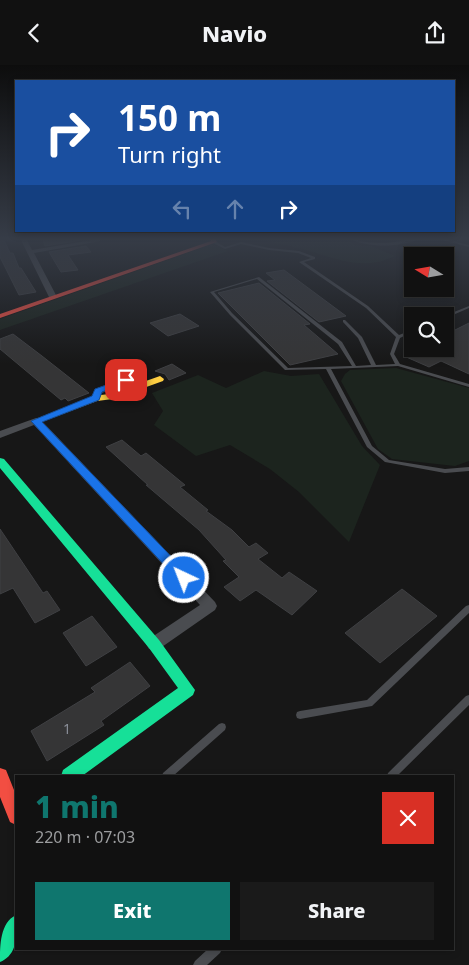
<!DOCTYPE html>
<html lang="en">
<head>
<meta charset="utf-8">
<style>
  :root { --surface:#111; --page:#1a1a1a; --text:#f1f3f6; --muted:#9c9d9f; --line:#303131; --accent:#0f766e }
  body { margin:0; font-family:"Noto Sans",sans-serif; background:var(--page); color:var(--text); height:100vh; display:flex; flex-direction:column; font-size:19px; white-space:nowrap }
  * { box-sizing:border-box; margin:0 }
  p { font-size:16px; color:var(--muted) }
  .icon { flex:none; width:28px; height:28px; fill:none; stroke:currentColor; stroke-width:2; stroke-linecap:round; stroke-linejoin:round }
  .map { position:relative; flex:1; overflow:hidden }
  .panel { position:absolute; left:15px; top:710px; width:439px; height:175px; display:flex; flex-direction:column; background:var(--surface); border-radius:0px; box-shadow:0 2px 8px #0003,0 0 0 1px var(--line) }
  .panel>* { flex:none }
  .hud { position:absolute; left:15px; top:15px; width:440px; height:152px; border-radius:0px; box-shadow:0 2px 8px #0003,0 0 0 1px var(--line); background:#1a4fa0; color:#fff; overflow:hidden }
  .needle { width:32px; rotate:281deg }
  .tools { position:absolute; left:404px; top:182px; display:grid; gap:10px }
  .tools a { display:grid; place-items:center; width:50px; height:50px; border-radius:0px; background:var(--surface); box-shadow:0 2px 8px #0003,0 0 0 1px var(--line); font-size:25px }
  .pin { position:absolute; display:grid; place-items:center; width:42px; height:42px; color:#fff; margin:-21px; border-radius:10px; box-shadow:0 2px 8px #0006 }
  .me { position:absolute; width:55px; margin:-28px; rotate:317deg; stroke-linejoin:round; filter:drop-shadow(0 0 4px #0008) }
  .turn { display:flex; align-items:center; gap:18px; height:105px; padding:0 20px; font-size:22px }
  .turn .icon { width:65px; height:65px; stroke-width:2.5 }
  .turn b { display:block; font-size:35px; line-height:42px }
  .lanes { display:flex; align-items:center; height:48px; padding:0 20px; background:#0003; justify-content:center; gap:25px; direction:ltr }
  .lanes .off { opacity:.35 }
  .round { display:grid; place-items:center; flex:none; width:52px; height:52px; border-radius:0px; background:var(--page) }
  .overview { display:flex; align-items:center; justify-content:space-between; height:85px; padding:0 20px }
  h1 { font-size:30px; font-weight:800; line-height:38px; color:var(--accent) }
  .action { display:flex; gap:10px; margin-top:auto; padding:10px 20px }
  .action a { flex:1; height:58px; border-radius:0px; background:var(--accent); color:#fff; font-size:20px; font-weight:800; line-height:58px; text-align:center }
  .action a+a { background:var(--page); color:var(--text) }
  header { display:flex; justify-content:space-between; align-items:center; height:65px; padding:0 20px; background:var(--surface); font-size:22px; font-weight:800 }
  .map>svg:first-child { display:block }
  .green { fill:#1c241e }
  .building { fill:#353536; stroke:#3f4043 }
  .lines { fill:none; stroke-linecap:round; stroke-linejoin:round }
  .lane { fill:#4a4c50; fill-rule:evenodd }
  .street { fill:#4a4c50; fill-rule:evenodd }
  .fast { fill:#16e098; fill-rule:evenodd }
  .slow { fill:#ffcf43; fill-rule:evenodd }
  .jam { fill:#f24e42; fill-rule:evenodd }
  .route { fill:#1a73e8; stroke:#114b97 }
  .labels { text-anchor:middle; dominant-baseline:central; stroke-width:4.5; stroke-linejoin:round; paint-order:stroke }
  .near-number-label { font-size:14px; fill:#8a8e98 }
</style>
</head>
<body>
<header><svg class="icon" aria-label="back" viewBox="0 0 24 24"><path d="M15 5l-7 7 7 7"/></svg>Navio<svg class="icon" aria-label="share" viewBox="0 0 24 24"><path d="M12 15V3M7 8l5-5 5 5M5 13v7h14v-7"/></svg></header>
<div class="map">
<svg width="469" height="900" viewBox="0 0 469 900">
  <rect width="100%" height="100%" fill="#171717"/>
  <path class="green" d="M 259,173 L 344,173 L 355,180 L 371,181 L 395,191 C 360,208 332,191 298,183 C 284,179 270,177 256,175 Z
    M 213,179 L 228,186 L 0,265 L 0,254 Z
    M 396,303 L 469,323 L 469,396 L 455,401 L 392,394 L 378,384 L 341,316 L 345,309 L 350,305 Z
    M 264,306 L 291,311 L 319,309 L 362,381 L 380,400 L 349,477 L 299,427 L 270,404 L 230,380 L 196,391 L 154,360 L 163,346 L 152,328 L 198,310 L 226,323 Z"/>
  <path class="building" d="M 0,173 L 3,173 L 10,188 L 13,188 L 19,203 L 21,203 L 36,227 L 19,230 L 0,192 Z
    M 57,173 L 79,173 L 81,175 L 45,181 L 43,175 Z
    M 86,181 L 91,187 L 68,190 L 78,205 L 61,207 L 49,187 Z
    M 284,205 L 346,251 L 319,257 L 267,216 L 275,215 L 266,208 Z
    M 259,218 L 310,259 L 304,260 L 338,289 L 290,300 L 218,228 Z
    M 180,249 L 199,261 L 168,271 L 150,258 Z
    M 469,258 L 469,309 L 441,296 L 429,302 L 404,291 L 419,284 L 445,284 L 445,270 Z
    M 13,269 L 42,291 L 89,328 L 68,336 L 65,333 L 61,335 L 0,284 L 0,274 Z
    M 172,299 L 186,308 L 169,315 L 165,309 L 155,306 Z
    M 122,375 L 141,391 L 146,388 L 185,420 L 180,422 L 208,445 L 206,446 L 232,465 L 249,482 L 256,478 L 268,488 L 258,494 L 282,513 L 289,507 L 317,526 L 292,550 L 256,525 L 240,536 L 224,522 L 239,512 L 223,496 L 226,495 L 199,465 L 146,420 L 148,420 L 106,382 Z
    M 0,464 L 43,528 L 47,526 L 60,545 L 35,558 L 13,523 L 0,529 Z
    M 402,524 L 437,551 L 380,598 L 345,568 Z
    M 92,551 L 117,582 L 86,601 L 63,568 Z
    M 130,597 L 150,621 L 101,656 L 104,660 L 47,696 L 31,666 L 95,627 L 91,623 Z"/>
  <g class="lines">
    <path class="lane" d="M 348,173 C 353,173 355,174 360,176 C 366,177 373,178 379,178 C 394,179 409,172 423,173 C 400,182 370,184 348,173 Z
      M 434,173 L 439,173 L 469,180 L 469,182 Z
      M 213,176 L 215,176 L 225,182 L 241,177 L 269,183 L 299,186 L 315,192 L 315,194 L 304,197 L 368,241 L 399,270 L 412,265 L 412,267 L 400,273 L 394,289 L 400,299 L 469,319 L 469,322 L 398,301 L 331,304 L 372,381 L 389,395 L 445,404 L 469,402 L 469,406 L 445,408 L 385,397 L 367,382 L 326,304 L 285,305 L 230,250 L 210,227 L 259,212 L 342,277 L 356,301 L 371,300 L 358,273 L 343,257 L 343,255 L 345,255 L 362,272 L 376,300 L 395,299 L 390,289 L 396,272 L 366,243 L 299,197 L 311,193 L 298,188 L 269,185 L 241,179 L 225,184 L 213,178 ZM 257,214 L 338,279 L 352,301 L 288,303 L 232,248 L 214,227 Z
      M 469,241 L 469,243 L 446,253 L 445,253 L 445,251 L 444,251 Z
      M 469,540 L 469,548 L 372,641 L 300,654 L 297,653 L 296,650 L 297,647 L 300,646 L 367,635 L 466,541 Z
      M 469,630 L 469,640 L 397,711 L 387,711 L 388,708 L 466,631 Z
      M 222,658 L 225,659 L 226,662 L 225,665 L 173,711 L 162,711 L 163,708 L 219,659 Z
      M 208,884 L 222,884 L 220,888 L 207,900 L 193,900 L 195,896 Z"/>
    <path class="street" d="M 20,173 L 26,173 L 32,185 L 98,174 L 101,176 L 34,188 L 57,232 L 53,234 L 49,232 Z
      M 126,312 L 138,321 L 138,325 L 132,325 L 125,319 L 102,328 L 99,335 L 96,336 L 91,333 L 95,324 Z
      M 36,353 L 40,354 L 215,537 L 217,541 L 215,545 L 159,584 L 154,585 L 149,584 L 146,579 L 149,574 L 200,540 L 34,360 L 0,373 L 0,366 Z"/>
    <path class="fast" d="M 0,393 L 4,394 L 159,575 L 195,625 L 193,630 L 82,711 L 61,711 L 63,705 L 178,623 L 149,583 L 0,403 Z
      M 16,850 C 17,867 19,889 0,897 C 0,880 0,858 16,850 Z"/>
    <path class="slow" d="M 160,311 L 164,314 L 163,316 L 113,334 L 97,336 L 39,358 L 36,359 L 31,356 L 93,331 L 109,329 Z"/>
    <path class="jam" d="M 209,173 L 215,173 L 217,177 L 0,253 L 0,249 L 211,176 Z
      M 0,703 L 6,705 L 16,730 L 16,760 L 10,757 L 0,732 Z"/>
  </g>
  <linearGradient id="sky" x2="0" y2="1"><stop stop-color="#0d0d0d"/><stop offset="0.58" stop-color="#363c47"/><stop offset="1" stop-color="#363c47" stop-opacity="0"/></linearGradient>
  <rect width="469" height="299" fill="url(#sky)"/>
  <path class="route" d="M 126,313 L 129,313 L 129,317 L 102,327 L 99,335 L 42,357 L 188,509 L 190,513 L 188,516 L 179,516 L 31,356 L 92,331 L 95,324 Z"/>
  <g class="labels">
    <g class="near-number-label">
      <text x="67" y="663">1</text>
    </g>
  </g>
</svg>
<div class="tools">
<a><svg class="needle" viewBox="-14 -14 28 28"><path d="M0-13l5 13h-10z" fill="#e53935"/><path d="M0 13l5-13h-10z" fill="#9c9d9f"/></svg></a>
<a><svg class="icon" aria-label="search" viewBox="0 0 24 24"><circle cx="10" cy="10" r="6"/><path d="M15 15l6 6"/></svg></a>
</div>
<div class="pin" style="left:126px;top:315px;background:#d93025"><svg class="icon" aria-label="arrive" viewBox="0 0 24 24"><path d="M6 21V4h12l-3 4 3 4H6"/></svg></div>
<svg class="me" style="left:184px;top:513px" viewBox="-20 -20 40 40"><circle r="17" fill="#1a73e8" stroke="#fff" stroke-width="3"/><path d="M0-11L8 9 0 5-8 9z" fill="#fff"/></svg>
<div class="hud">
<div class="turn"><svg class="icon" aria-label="right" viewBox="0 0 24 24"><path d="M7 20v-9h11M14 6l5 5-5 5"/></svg><div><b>150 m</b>Turn right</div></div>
<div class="lanes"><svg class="icon off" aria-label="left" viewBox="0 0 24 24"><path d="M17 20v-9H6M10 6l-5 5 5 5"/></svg><svg class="icon off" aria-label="ahead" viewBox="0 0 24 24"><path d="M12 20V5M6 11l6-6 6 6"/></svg><svg class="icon" aria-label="right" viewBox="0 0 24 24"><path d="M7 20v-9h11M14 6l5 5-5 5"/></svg></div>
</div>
<section class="panel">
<div class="overview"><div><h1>1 min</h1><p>220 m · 07:03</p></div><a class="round" style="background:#d93025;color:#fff"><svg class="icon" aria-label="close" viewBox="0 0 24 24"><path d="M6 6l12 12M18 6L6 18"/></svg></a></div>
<div class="action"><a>Exit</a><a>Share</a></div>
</section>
</div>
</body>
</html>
